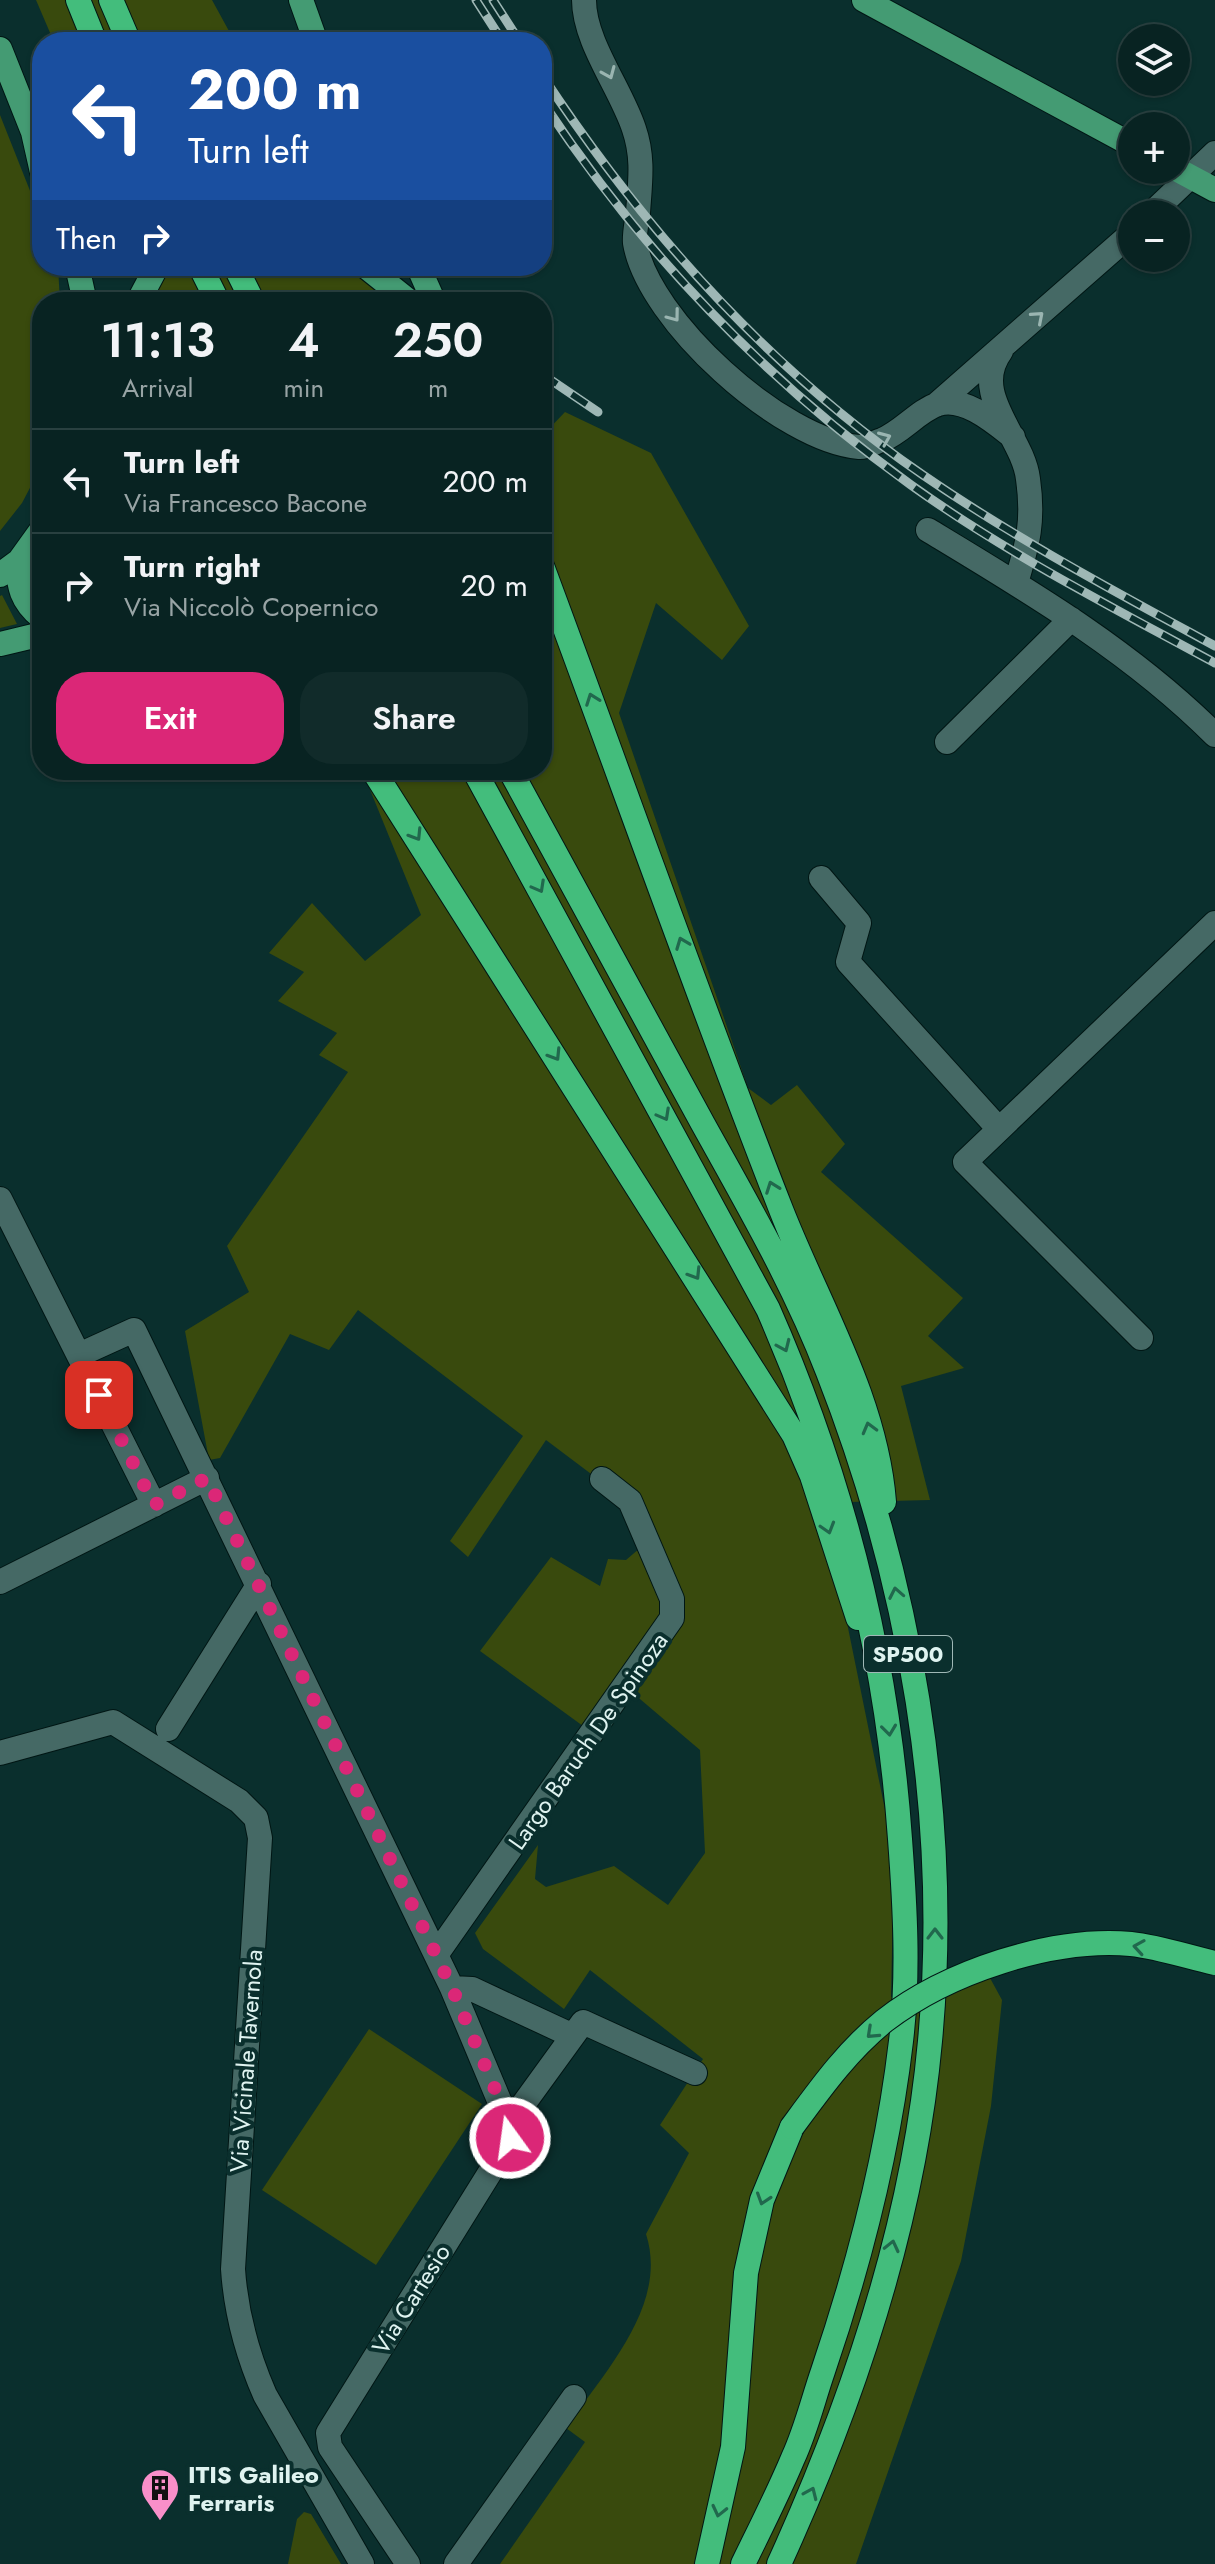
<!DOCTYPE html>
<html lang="en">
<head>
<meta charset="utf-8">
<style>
  :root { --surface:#082322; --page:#112b2a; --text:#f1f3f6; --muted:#98a4a5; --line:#294040; --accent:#db2777 }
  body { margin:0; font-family:Jost,sans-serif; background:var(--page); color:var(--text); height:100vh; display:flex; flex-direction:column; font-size:30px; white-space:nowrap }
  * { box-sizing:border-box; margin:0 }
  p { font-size:26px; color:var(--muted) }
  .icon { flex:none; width:44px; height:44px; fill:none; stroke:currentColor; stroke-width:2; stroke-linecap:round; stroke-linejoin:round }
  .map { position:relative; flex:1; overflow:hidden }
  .details { position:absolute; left:32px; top:292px; width:520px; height:488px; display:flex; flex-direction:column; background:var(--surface); border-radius:32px; box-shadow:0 2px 6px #0004,0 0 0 2px var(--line) }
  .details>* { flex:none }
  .guide { position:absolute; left:32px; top:32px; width:520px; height:244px; border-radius:32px; box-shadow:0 2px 6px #0004,0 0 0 2px var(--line); background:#1a4fa0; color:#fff; overflow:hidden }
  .tools { position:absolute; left:1118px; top:24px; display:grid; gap:16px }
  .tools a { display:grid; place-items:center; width:72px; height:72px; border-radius:50%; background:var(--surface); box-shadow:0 2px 6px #0004,0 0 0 2px var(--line); font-size:40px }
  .pin { position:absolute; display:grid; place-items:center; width:68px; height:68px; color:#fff; margin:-34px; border-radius:16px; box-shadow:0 4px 12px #0006 }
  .me { position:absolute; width:88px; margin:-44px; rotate:346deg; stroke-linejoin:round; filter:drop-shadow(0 0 6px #0008) }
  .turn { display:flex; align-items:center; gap:28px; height:168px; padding:0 24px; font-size:36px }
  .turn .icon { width:104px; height:104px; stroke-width:2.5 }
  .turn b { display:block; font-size:56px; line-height:68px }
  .then { display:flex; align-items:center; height:76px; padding:0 24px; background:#0003; gap:16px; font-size:30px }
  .eta { display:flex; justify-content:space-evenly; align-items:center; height:136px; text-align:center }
  .eta b { font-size:48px; font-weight:600; line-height:56px }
  .action { display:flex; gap:16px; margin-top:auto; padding:16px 24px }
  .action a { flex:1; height:92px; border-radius:32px; background:var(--accent); color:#fff; font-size:32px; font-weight:600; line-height:92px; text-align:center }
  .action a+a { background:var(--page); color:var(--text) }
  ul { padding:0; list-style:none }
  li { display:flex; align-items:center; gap:24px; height:104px; padding:0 24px; border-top:2px solid var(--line) }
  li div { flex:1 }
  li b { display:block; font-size:30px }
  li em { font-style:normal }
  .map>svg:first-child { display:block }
  .green { fill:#394a0d }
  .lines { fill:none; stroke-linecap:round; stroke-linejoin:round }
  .minor-casing { stroke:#001614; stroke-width:26 }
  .major-casing { stroke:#001614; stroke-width:26 }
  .highway-casing { stroke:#001614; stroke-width:26 }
  .minor { stroke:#456965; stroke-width:24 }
  .major { stroke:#449b73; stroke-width:24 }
  .highway { stroke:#43bd7c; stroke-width:24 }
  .rail-casing { stroke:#9eb7b5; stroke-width:9 }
  .rail { stroke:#0a2f2d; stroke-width:6; stroke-dasharray:18; stroke-linecap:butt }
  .highway-bridge-casing { stroke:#001614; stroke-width:26; stroke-linecap:butt }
  .highway-bridge { stroke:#43bd7c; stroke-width:24 }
  .oneway { stroke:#9ab5b1 }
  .oneway2 { stroke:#21684d }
  .route { stroke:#db2777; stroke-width:14; stroke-dasharray:0 25.2 }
  .labels { text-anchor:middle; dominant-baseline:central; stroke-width:8; stroke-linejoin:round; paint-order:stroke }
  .shield { fill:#0a2f2d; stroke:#9fb8b6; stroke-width:2 }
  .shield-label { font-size:22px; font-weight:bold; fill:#dff3f0 }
  .street-label { font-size:24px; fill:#dff3f0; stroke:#0a2f2d }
  .poi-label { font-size:24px; font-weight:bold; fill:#dff3f0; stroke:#0a2f2d; text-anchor:start }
</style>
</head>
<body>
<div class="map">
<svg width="1215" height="2564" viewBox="0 0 1215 2564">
  <rect width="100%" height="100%" fill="#0a2f2d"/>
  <path class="green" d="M 36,0 L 212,0 L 235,42 L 54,42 Z
    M 0,115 L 42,221 L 42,266 L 58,266 L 60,302 L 42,302 L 42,465 L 22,503 L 0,531 Z
    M 149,266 L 371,266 L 393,302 L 163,302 Z
    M 565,412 L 651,453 L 749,626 L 722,660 L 656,603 L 619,713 L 748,1088 L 771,1105 L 797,1085 L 845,1144 L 821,1172 L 963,1298 L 928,1336 L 964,1368 L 901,1386 L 930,1500 L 810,1503 L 845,1613 L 894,1854 L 891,1997 L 990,1978 L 1002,2000 L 991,2106 L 961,2261 L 856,2564 L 500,2564 L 585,2442 L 566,2428 C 604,2372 669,2305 646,2234 L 689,2153 L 660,2125 L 703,2059 L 590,1970 L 564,2009 L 483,1949 L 475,1933 L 538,1845 L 535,1879 L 546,1887 L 614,1866 L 668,1905 L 705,1853 L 700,1750 L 627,1688 L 594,1734 L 480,1651 L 551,1557 L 600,1586 L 608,1559 L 626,1560 L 647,1542 L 631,1504 L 546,1440 L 468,1557 L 450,1541 L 523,1436 L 358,1310 L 329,1350 L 290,1334 L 220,1458 L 209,1460 L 185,1331 L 249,1292 L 227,1246 L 348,1072 L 319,1055 L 337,1033 L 278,1001 L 304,972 L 269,953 L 312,903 L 365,961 L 421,915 L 362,770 L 542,770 L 542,436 Z
    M 2,595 L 17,624 L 0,628 L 0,596 Z
    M 369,2029 L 482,2104 L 376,2265 L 262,2190 Z
    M 304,2512 L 311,2514 L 341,2564 L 288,2564 L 297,2519 Z"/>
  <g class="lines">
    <g class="minor-casing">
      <path id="minor" d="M 584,0 C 584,42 621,89 634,129 C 644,158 640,183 638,213 C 637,222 634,234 635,243 C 648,320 782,441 859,447 C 866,448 875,442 882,440 C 902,432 918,411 938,404 C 964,396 994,422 1013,437
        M 1151,214 L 1215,153
        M 1001,351 C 969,394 1023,436 1028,479 C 1034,521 1028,543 1016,583
        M 936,405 L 1132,233
        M 928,530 C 1029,591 1131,651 1215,735
        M 947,742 L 1071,619
        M 821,878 L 859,923 L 848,962 L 998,1128
        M 0,1199 L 154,1505
        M 1141,1338 L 965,1162 L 1215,923
        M 79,1355 L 134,1330 L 452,1988 L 509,2124
        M 0,1582 L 207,1478
        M 168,1729 L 259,1584
        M 0,1753 L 113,1722 L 239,1801 L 256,1818 L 260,1838 L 233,2269 C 236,2314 247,2354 265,2395 L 362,2564
        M 436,1955 L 672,1618 L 672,1599 L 630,1501 L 602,1479
        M 452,1988 L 472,1989 L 571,2035
        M 408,2564 L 330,2447 L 328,2433 L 507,2145 L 509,2124 L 583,2022 L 695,2073
        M 456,2564 L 574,2397"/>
    </g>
    <g class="major-casing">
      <path id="major" d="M 301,0 L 316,42
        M 864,0 L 1132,145
        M 0,49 L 33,132 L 42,172
        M 1176,169 L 1215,190
        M 77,266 L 85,302
        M 365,266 L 410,302
        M 418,266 L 434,302
        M 138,302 L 157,266
        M 19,561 C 17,586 22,602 42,618
        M 0,575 L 19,561 L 42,529
        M 0,644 L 42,634"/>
    </g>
    <g class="highway-casing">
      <path id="highway" d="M 78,0 L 95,42
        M 111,0 L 129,42
        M 200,266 L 218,302
        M 235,266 L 253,302
        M 542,566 C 622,781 698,998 782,1212 C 819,1306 876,1399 884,1502
        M 373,770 L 794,1435 L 812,1476 L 858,1618
        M 474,770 L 768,1309 C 843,1479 887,1654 900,1839 C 905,1906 909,1974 901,2041 C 888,2153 859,2265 823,2371 C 813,2400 806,2430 793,2458 C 778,2494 760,2529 743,2564
        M 510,770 C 574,888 639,1006 703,1124 C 748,1205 795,1286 828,1372 C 910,1581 951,1817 930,2041 C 914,2219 853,2402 779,2564
        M 707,2564 L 733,2447 L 746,2273 L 762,2200 L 792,2127"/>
    </g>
    <use href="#minor" class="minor"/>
    <use href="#major" class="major"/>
    <use href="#highway" class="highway"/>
    <g class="rail-casing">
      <path id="rail" d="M 476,0 L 503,42
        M 493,0 L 520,42
        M 542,75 C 644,230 770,370 923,475 C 1016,539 1116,592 1215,646
        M 542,101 C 641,251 765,380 911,485 C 1006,553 1112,607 1215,663
        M 542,374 L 598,412"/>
    </g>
    <use href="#rail" class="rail"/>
    <g class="highway-bridge-casing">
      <path id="highway-bridge" d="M 792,2127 C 820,2089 847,2051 884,2021 C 947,1972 1052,1937 1131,1944 C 1159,1947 1188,1957 1215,1963"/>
    </g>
    <use href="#highway-bridge" class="highway-bridge"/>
  </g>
  <defs><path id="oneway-chevron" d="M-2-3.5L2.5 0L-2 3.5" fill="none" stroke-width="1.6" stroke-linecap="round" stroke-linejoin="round" transform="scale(2)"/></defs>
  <g class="oneway">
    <use href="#oneway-chevron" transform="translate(609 73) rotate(67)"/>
    <use href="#oneway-chevron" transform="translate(674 316) rotate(53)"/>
    <use href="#oneway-chevron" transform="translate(1038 317) rotate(-41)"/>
    <use href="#oneway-chevron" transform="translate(885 438) rotate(-23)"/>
  </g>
  <g class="oneway2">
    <use href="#oneway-chevron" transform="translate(592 699) rotate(-110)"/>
    <use href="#oneway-chevron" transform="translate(416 835) rotate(58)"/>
    <use href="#oneway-chevron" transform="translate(539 887) rotate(61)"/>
    <use href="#oneway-chevron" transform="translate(682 943) rotate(-111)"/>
    <use href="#oneway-chevron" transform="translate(555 1055) rotate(58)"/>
    <use href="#oneway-chevron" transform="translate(664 1115) rotate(61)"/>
    <use href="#oneway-chevron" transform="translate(772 1187) rotate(-110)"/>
    <use href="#oneway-chevron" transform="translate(695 1274) rotate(58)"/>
    <use href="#oneway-chevron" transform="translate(784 1346) rotate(66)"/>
    <use href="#oneway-chevron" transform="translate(869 1428) rotate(-105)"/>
    <use href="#oneway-chevron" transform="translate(828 1528) rotate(73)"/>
    <use href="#oneway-chevron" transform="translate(896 1593) rotate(-101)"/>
    <use href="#oneway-chevron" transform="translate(889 1730) rotate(83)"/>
    <use href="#oneway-chevron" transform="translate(935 1934) rotate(-90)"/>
    <use href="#oneway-chevron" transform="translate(1139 1947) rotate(-171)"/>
    <use href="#oneway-chevron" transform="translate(872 2033) rotate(137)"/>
    <use href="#oneway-chevron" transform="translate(763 2199) rotate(108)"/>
    <use href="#oneway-chevron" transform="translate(892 2246) rotate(-77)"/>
    <use href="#oneway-chevron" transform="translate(811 2493) rotate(-66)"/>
    <use href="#oneway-chevron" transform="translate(719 2511) rotate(103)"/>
  </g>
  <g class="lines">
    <path class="route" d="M 99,1395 L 154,1505 L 207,1478 L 452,1988 L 506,2115 L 510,2138"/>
  </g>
  <defs>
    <g id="building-pin" transform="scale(2)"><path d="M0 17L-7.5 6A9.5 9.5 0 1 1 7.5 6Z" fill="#f98fc9" stroke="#0a2f2d"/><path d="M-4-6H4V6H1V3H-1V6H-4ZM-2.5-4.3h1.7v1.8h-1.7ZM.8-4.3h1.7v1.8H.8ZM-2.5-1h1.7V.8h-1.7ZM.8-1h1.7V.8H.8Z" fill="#111"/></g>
  </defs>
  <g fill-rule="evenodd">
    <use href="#building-pin" x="160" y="2488"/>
  </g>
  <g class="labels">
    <rect class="shield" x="864" y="1636" width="88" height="36" rx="6"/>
    <g class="shield-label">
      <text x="908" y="1654">SP500</text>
    </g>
    <g class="street-label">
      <text transform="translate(588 1741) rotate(-55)">Largo Baruch De Spinoza</text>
      <text transform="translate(246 2061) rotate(-86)">Via Vicinale Tavernola</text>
      <text transform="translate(411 2299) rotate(-58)">Via Cartesio</text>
    </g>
    <g class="poi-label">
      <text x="188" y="2474">ITIS Galileo<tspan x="188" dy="28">Ferraris</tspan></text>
    </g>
  </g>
</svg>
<div class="tools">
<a><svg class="icon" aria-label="layers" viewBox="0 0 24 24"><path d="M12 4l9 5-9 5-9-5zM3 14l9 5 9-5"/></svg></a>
<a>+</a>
<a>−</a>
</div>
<div class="pin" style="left:99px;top:1395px;background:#d93025"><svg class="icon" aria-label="arrive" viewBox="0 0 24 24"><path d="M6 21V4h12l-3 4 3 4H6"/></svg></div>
<svg class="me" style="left:510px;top:2138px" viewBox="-20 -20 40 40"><circle r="17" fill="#db2777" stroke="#fff" stroke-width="3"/><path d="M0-11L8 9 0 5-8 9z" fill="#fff"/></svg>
<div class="guide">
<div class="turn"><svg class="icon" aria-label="left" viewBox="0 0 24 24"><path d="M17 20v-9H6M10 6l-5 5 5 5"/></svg><div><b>200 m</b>Turn left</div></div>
<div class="then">Then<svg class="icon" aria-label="right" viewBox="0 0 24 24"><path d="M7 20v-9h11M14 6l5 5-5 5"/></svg></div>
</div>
<section class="details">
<div class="eta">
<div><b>11:13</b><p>Arrival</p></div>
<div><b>4</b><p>min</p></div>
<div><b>250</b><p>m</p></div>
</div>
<ul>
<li><svg class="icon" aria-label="left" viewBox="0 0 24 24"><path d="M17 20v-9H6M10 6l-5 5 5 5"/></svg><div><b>Turn left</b><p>Via Francesco Bacone</p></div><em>200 m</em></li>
<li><svg class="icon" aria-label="right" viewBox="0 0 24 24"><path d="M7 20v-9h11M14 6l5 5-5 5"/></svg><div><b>Turn right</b><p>Via Niccolò Copernico</p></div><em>20 m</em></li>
</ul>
<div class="action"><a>Exit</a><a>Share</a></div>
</section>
</div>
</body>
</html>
